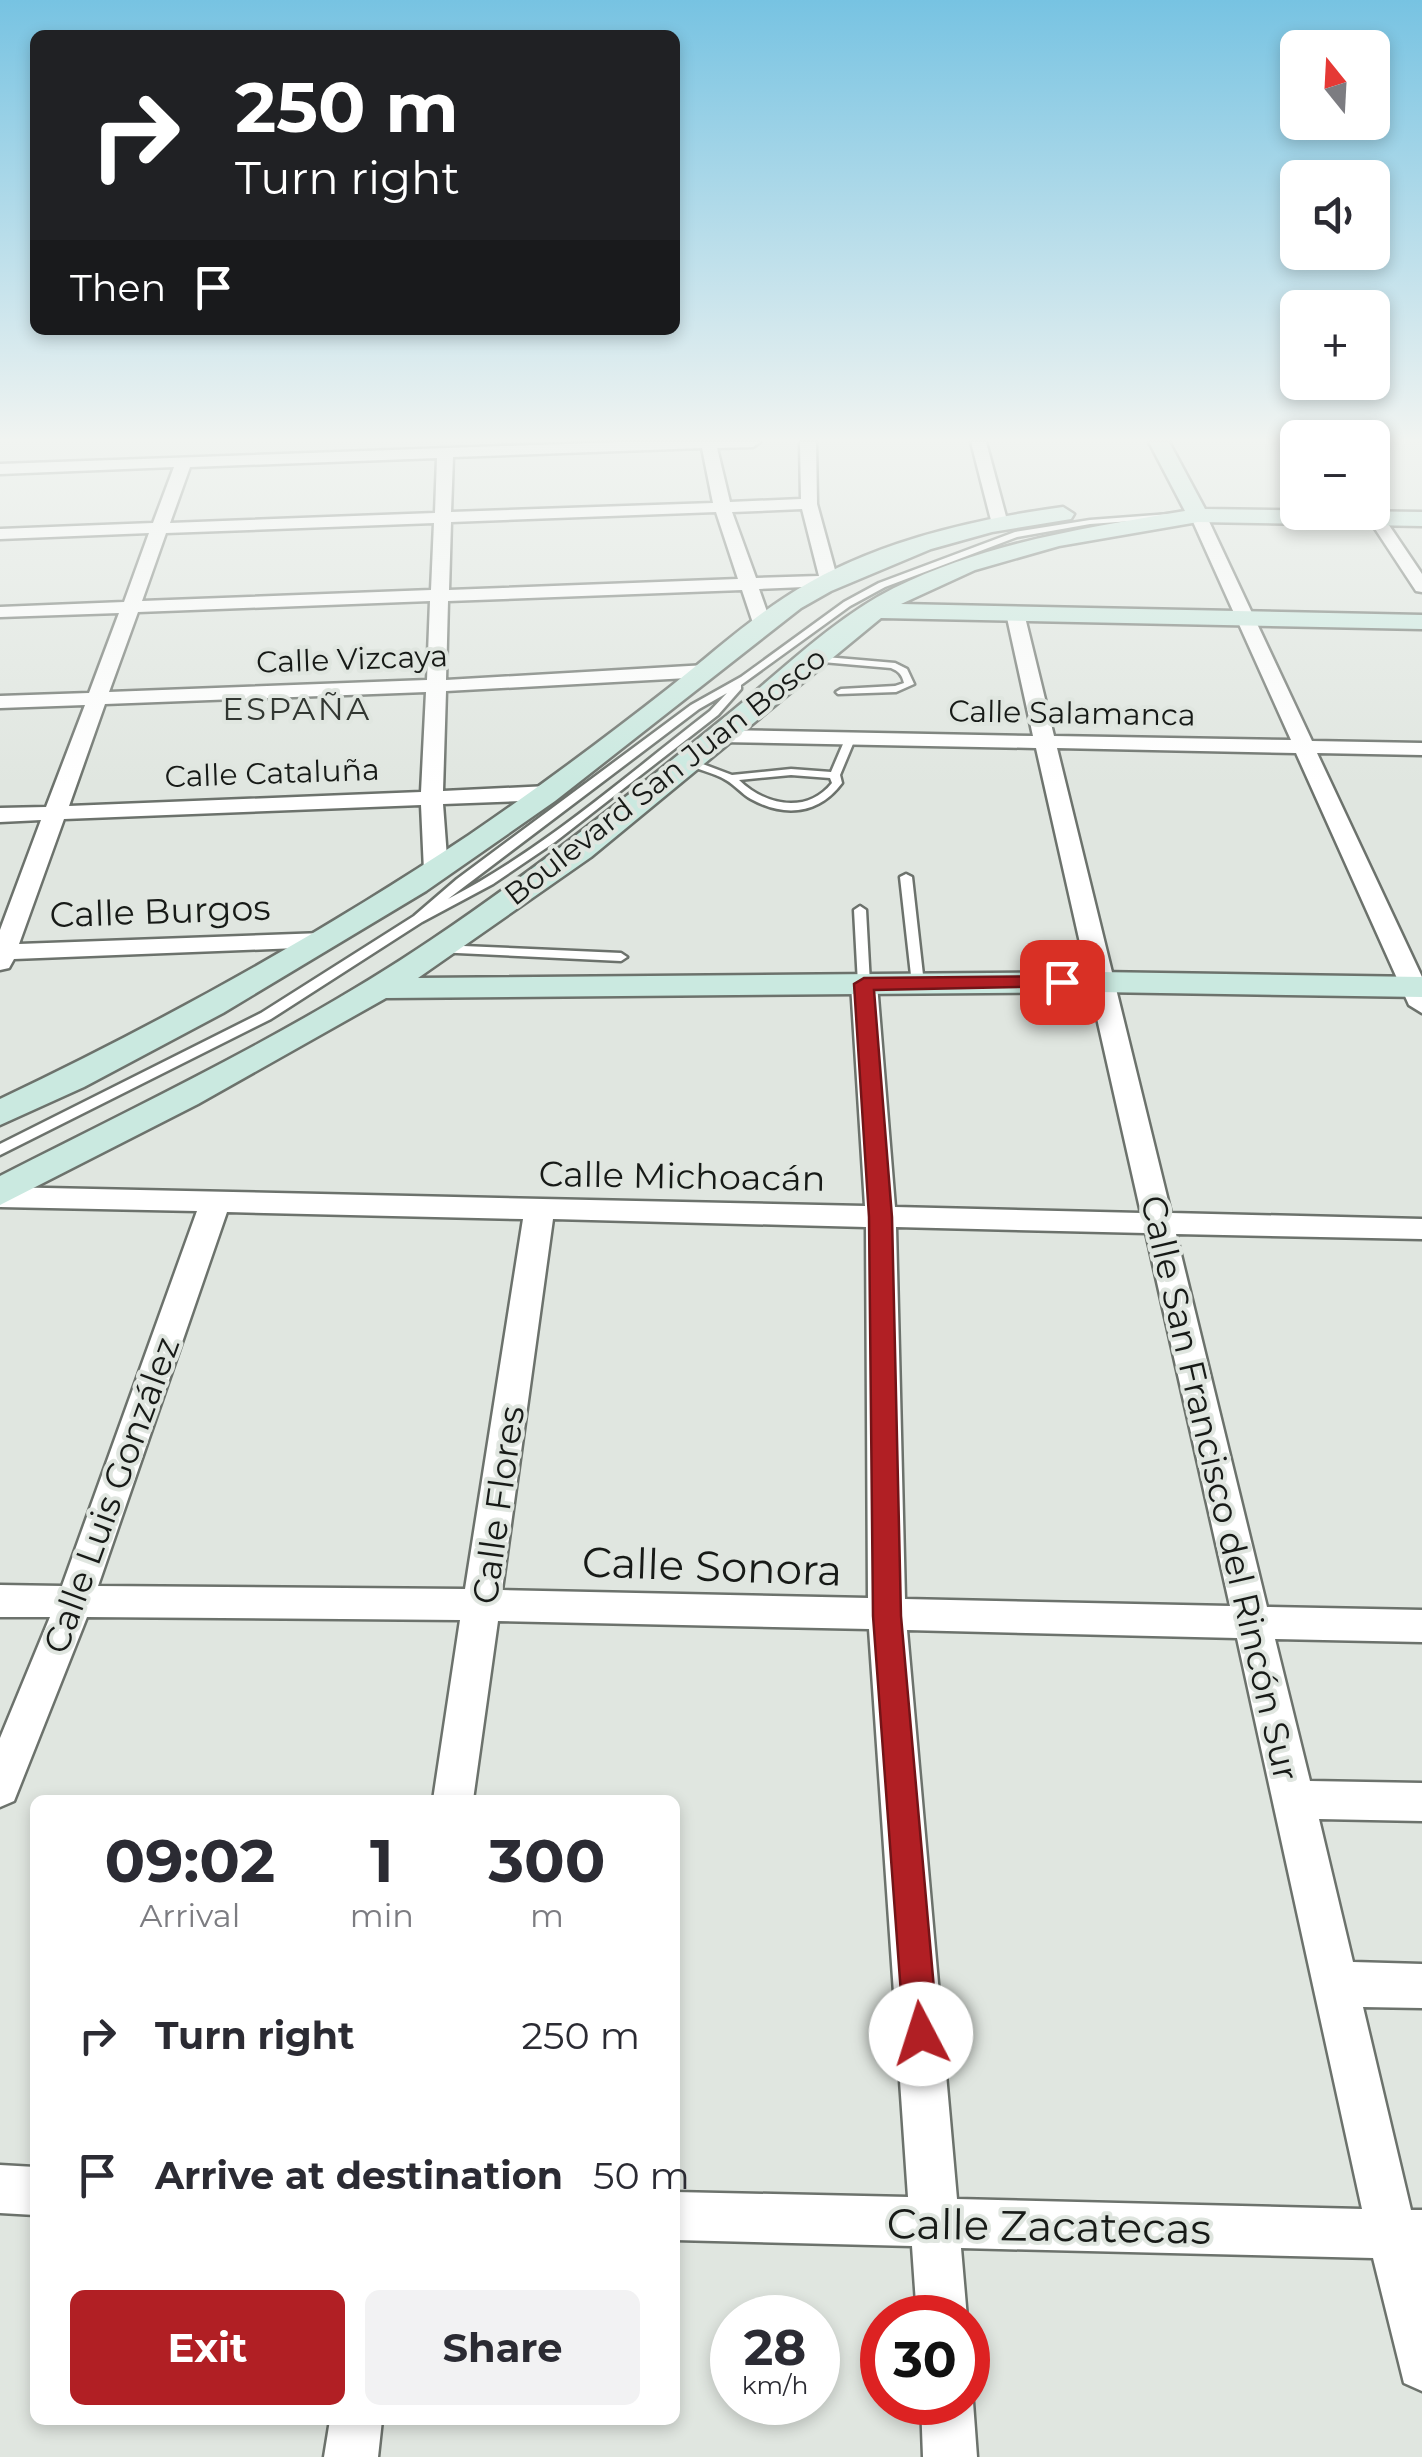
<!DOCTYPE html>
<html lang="en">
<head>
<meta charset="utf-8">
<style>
  :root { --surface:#fff; --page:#f2f2f3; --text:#2b2b33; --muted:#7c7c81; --accent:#b11f24 }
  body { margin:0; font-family:Montserrat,sans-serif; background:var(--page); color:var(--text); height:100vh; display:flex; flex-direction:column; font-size:38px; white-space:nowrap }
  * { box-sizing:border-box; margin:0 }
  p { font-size:32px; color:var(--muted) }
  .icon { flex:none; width:55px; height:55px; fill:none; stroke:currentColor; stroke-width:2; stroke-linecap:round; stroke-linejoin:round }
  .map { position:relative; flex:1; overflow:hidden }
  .drawer { position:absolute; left:30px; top:1795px; width:650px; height:630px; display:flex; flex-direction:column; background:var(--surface); border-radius:15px; box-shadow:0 5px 15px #0003 }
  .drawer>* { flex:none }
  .banner { position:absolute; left:30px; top:30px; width:650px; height:305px; border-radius:15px; box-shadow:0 5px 15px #0003; background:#202124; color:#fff; overflow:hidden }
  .needle { width:65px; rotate:342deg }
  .fabs { position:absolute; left:1280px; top:30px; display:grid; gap:20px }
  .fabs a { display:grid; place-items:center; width:110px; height:110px; border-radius:15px; background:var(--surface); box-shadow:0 5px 15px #0003; font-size:50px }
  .speed { position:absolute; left:710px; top:2295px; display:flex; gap:20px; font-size:50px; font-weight:700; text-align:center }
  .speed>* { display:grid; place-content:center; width:130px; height:130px; border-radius:50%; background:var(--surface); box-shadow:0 5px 15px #0003; line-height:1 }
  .speed small { font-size:25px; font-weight:400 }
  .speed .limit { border:15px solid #d22; background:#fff; color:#111 }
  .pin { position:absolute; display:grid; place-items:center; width:85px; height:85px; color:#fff; margin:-42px; border-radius:20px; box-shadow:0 5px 15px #0006 }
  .me { position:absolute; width:110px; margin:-55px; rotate:355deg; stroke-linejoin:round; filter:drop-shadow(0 0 8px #0008) }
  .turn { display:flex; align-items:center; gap:35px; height:210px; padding:0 40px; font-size:45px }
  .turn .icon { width:130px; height:130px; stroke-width:2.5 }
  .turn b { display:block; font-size:70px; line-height:85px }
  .then { display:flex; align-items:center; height:95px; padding:0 40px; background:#0003; gap:20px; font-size:38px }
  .eta { display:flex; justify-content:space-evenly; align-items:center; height:170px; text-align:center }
  .eta b { font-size:60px; font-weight:700; line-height:70px }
  .primary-button { display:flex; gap:20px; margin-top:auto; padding:20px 40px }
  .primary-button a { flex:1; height:115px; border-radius:15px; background:var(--accent); color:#fff; font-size:40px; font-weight:700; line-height:115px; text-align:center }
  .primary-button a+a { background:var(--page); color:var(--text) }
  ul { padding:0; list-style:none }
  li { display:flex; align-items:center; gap:30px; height:140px; padding:0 40px }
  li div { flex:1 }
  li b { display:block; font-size:38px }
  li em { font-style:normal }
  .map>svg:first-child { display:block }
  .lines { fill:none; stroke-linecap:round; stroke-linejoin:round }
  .lane-casing { stroke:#6c726c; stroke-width:5 }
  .street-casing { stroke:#6c726c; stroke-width:5 }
  .secondary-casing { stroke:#6c726c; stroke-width:5 }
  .lane { fill:#fff; fill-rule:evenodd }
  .street { fill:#fff; fill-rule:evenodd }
  .secondary { fill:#cae9e0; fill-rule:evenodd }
  .route { fill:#b11f24; stroke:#731417; stroke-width:2.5 }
  .labels { text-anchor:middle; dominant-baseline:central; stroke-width:8; stroke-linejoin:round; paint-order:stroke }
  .far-street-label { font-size:30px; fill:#171a17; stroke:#e0e6e0 }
  .far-quarter-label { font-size:32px; letter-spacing:2.5px; fill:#323732; stroke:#e0e6e0 }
  .street-label { font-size:35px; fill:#171a17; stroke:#e0e6e0 }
  .near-street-label { font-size:42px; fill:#171a17; stroke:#e0e6e0 }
</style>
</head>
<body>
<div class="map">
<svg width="1422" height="2457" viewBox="0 0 1422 2457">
  <rect width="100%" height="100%" fill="#e0e6e0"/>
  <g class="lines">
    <g class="lane-casing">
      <path id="lane" d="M 1170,514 L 1174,516 L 1173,518 L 1090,524 L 1017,537 L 885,587 L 850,606 L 741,685 L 741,689 L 718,715 L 555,842 L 493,884 L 422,922 L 271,1019 L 0,1155 L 0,1144 L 261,1013 L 414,916 L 457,879 L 691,705 L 741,677 L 844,602 L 879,583 L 1015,532 L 1090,520 ZM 727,693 L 710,711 C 626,776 544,849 448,899 L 699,709 Z
        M 814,656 L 895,663 L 907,669 L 914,684 L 896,692 L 838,694 L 836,692 L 841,689 L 895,686 L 904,683 C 902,674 898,671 891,668 L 811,661 L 811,657 Z
        M 846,737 L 855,739 L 840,775 L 842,783 C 819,814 785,818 751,799 C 742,794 735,785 726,780 C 713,772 696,770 683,762 L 692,760 L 732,775 L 791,769 L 831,772 ZM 791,775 L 830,778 L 832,783 C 807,814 766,806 739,780 Z
        M 906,874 L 912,877 L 924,984 L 918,988 L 912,984 L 900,877 Z
        M 860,906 L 866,910 L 870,984 L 864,988 L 858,984 L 854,910 Z
        M 440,945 L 621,953 L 627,957 L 621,961 L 436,952 L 434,949 Z"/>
    </g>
    <g class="street-casing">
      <path id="street" d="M 619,442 L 760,442 L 753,447 L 717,448 L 730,502 L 801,499 L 800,442 L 816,442 L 817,504 L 838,581 L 829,586 L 759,589 L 772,626 L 763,632 L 754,626 L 742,590 L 448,601 L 446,680 L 706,665 L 716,671 L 706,677 L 446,691 L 443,791 L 548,786 L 559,793 L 548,800 L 443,804 L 448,871 L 436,878 L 424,871 L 421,805 L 64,819 L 19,944 L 323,933 L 335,940 L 323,947 L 14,959 L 9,968 L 0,970 L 0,930 L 41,820 L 0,822 L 0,808 L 46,807 L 85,705 L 0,708 L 0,696 L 89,693 L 119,613 L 0,617 L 0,607 L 124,602 L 149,533 L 0,539 L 0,529 L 153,523 L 174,467 L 0,474 L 0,464 ZM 702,448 L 713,503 L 451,512 L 453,457 ZM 437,458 L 435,513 L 170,523 L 190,467 ZM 802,509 L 819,576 L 756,578 L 732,512 ZM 716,512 L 738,579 L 449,590 L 451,522 ZM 434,523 L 431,590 L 142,601 L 166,533 ZM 430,601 L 427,680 L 109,692 L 138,612 ZM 426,692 L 421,792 L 69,806 L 105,704 Z
        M 971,442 L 986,442 L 1008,524 L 1006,528 L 992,524 Z
        M 1372,507 L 1378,509 L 1422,574 L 1422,592 L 1416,591 L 1364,512 L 1372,512 Z
        M 1198,510 L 1206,515 L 1312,741 L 1422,743 L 1422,755 L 1317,753 L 1422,977 L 1422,1013 L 1409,1005 L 1296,753 L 1057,748 L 1171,1213 L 1422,1219 L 1422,1239 L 1176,1234 L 1267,1607 L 1422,1610 L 1422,1642 L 1275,1639 L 1310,1781 L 1422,1783 L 1422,1821 L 1319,1819 L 1353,1962 L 1422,1964 L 1422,2008 L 1363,2007 L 1411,2210 L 1422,2210 L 1422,2391 L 1404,2383 L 1373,2258 L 961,2248 L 967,2318 L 917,2318 L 912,2246 L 675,2240 L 675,2192 L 908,2197 L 869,1629 L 498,1621 L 473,1800 L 433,1800 L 460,1620 L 87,1617 L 14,1801 L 0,1807 L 0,1738 L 50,1617 L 0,1617 L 0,1585 L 62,1586 L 197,1211 L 0,1207 L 0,1187 L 865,1206 L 851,984 L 864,976 L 877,984 L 895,1207 L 1141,1213 L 1036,748 L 720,742 L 710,736 L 720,730 L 1033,736 L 1006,613 L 1015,608 L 1024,613 L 1054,736 L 1291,740 L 1190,515 ZM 227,1212 L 523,1219 L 465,1589 L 98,1586 ZM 553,1219 L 866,1227 L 868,1598 L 502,1590 ZM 896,1227 L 1146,1233 L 1230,1606 L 905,1599 ZM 907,1630 L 1237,1638 L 1362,2209 L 957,2199 Z
        M 0,2165 L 35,2167 L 35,2215 L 0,2213 Z
        M 968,2388 L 973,2402 L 977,2457 L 923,2457 L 921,2402 L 968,2402 Z
        M 330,2420 L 382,2420 L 378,2457 L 324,2457 Z"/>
    </g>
    <g class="secondary-casing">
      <path id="secondary" d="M 1149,442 L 1169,442 L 1205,509 L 1422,512 L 1422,526 L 1198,522 L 1059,546 L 975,570 L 901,604 L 1422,615 L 1422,629 L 881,618 L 591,857 L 418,978 L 1098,972 L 1422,977 L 1422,997 L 1098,992 L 386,998 L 198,1104 L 0,1205 L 0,1176 C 145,1102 296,1031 431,940 C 532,872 626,798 720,721 C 775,677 831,620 894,588 C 985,543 1085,528 1185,511 Z
        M 1063,507 L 1074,514 L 1071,519 L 992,532 L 931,549 L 831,591 L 801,608 L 555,801 L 426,891 L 223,1013 L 84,1087 L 0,1125 L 0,1099 C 162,1022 319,935 469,835 C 538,788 605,738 670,687 C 708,657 744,624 784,598 C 865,544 968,520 1063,507 Z"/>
    </g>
    <use href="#lane" class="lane"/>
    <use href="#street" class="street"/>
    <use href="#secondary" class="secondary"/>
  </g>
  <linearGradient id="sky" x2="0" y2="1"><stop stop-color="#77c3e2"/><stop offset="0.56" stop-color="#f1f4f1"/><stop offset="1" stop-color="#f1f4f1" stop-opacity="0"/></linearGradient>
  <rect width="1422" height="786" fill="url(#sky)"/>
  <path class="route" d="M 1062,976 L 1069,978 L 1069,986 L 874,990 L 892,1217 L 901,1616 L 938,2034 L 933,2046 L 921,2051 L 909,2046 L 904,2034 L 873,1616 L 869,1217 L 854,984 L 864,978 Z"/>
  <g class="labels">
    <g class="far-street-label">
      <text transform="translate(352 659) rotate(-2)">Calle Vizcaya</text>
      <text transform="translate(1072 713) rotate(1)">Calle Salamanca</text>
      <text transform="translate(272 773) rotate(-2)">Calle Cataluña</text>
      <text transform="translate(665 776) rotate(-38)">Boulevard San Juan Bosco</text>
    </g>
    <g class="far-quarter-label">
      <text x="297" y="708">ESPAÑA</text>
    </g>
    <g class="street-label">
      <text transform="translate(160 911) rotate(-2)">Calle Burgos</text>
      <text transform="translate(682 1176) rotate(1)">Calle Michoacán</text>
      <text transform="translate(1220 1488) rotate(77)">Calle San Francisco del Rincón Sur</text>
      <text transform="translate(111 1495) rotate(-70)">Calle Luis González</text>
      <text transform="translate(498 1505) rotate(-82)">Calle Flores</text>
    </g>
    <g class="near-street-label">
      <text transform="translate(712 1566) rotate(2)">Calle Sonora</text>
      <text transform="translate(1049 2226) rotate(1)">Calle Zacatecas</text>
    </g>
  </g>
</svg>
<div class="fabs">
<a><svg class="needle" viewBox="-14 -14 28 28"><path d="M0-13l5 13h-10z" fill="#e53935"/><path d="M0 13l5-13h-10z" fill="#7c7c81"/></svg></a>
<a><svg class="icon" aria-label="sound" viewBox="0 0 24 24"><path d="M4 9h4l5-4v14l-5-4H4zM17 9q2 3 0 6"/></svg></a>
<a>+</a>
<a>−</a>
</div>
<div class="speed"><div>28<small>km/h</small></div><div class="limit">30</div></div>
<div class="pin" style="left:1062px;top:982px;background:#d93025"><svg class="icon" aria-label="arrive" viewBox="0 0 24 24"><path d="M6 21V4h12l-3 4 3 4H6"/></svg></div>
<svg class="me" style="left:921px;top:2034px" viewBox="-20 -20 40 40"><circle r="19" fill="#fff"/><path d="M0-13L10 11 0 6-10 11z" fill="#b11f24"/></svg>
<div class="banner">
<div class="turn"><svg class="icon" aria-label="right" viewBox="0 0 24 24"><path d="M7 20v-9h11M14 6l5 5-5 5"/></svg><div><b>250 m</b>Turn right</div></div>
<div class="then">Then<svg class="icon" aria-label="arrive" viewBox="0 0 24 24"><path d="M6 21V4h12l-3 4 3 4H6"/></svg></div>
</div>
<section class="drawer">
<div class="eta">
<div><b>09:02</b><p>Arrival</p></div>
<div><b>1</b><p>min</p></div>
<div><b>300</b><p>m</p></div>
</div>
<ul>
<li><svg class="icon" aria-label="right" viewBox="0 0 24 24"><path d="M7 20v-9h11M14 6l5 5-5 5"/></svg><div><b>Turn right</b></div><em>250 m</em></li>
<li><svg class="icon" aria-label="arrive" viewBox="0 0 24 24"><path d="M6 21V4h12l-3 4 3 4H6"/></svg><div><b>Arrive at destination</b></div><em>50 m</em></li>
</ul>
<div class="primary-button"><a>Exit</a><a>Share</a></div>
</section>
</div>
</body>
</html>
